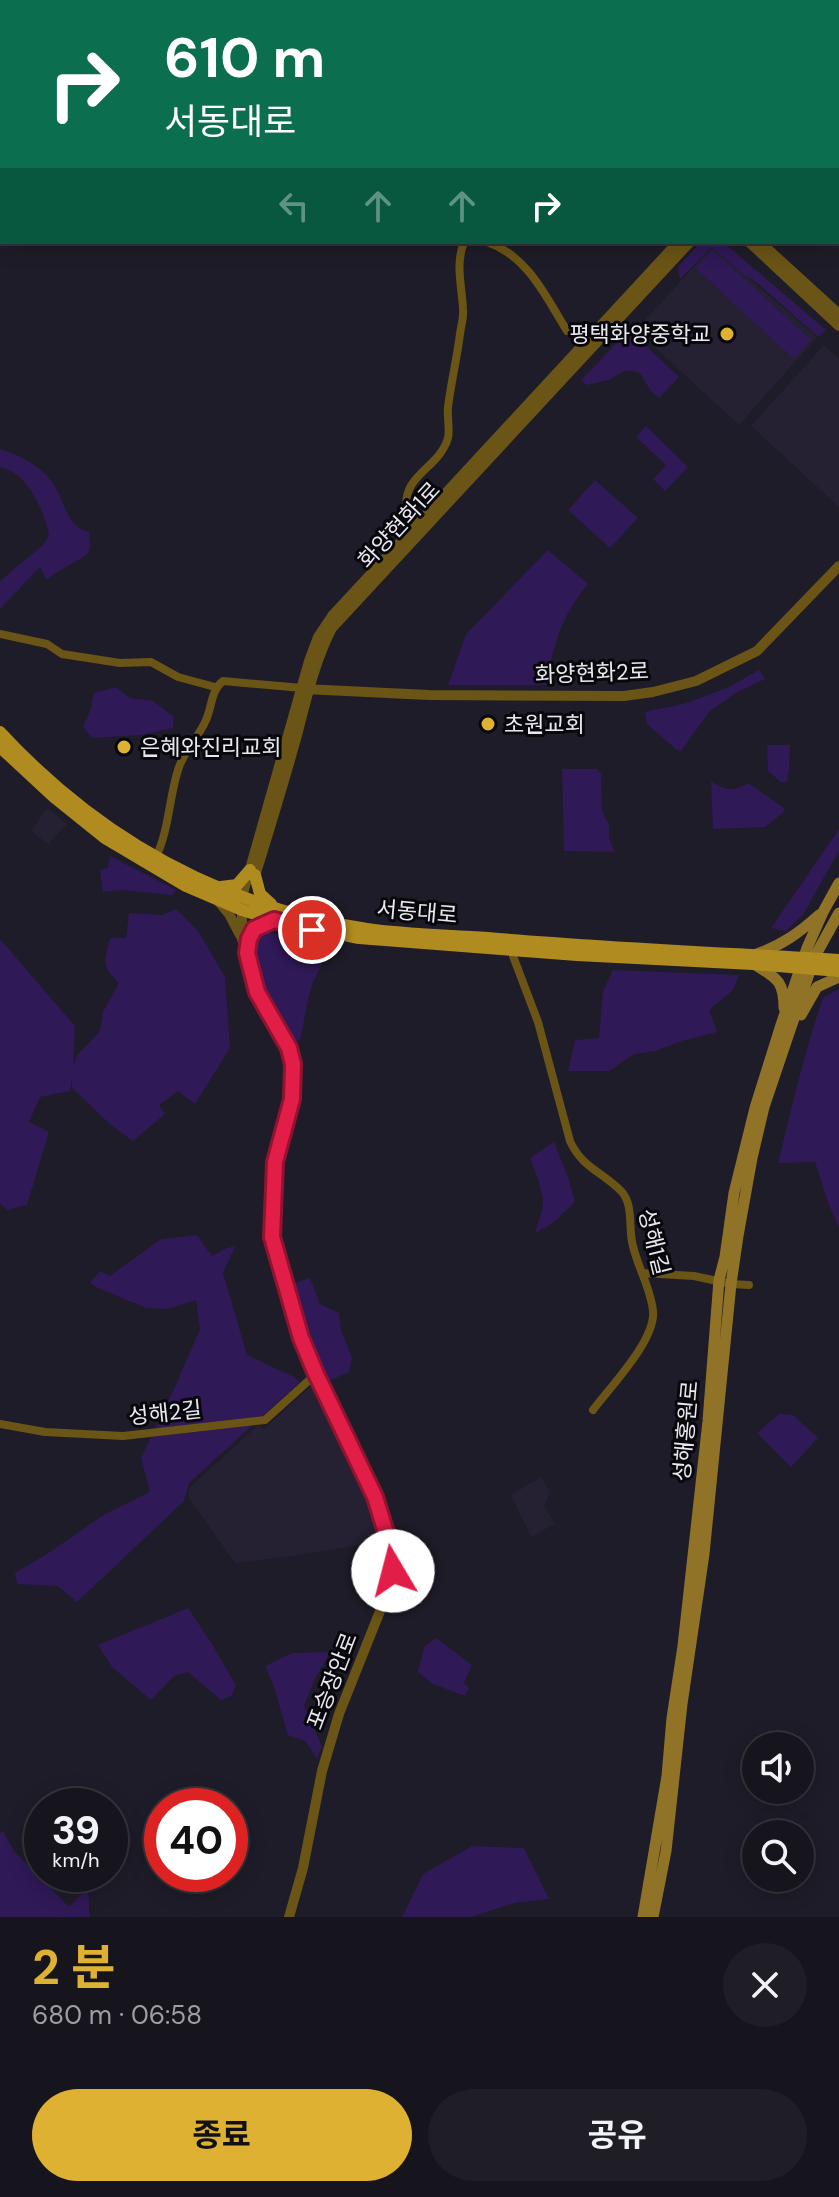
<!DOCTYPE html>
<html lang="ko">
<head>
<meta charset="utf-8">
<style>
  :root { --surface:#16151e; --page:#1f1e27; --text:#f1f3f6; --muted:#9e9fa4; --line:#35343c; --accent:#deb133 }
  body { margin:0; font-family:"DM Sans","Noto Sans KR",sans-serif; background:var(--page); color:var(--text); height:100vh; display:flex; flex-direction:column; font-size:30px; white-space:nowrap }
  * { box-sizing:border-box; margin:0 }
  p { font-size:26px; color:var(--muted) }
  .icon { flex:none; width:44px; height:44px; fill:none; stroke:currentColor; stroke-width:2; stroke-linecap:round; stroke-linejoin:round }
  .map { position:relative; height:1917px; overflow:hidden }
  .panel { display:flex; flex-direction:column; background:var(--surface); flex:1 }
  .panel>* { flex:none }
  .hud { position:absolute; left:0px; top:0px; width:840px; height:244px; box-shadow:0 4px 20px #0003,0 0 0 2px var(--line); background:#0b6e4f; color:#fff; overflow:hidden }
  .tools { position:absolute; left:742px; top:1732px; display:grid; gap:16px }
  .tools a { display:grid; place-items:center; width:72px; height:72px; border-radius:50%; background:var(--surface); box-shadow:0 4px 20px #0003,0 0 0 2px var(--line); font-size:40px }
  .speed { position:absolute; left:24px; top:1788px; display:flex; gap:16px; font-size:40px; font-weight:700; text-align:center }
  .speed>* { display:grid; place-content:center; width:104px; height:104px; border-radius:50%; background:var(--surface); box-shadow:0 4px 20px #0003,0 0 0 2px var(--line); line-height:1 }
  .speed small { font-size:20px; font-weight:400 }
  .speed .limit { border:12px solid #d22; background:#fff; color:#111 }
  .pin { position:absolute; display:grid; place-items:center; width:68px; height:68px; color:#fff; margin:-34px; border:4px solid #fff; border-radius:50%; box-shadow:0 2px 8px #0007 }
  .me { position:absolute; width:88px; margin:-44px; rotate:352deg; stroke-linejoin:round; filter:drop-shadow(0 0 6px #0008) }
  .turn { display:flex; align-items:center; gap:28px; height:168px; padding:0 32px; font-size:36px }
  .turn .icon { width:104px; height:104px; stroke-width:2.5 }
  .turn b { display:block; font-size:56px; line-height:68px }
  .lanes { display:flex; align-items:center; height:76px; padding:0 32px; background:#0003; justify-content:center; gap:40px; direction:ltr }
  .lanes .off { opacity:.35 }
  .round { display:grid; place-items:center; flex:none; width:84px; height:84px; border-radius:42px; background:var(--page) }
  .headline { display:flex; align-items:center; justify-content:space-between; height:136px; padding:0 32px }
  h1 { font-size:48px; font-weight:700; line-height:60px; color:var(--accent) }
  .button { display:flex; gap:16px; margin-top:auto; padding:16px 32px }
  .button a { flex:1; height:92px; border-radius:48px; background:var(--accent); color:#111; font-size:32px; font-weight:700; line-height:92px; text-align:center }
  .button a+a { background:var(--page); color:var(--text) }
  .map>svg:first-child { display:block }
  .built { fill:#252032 }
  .green { fill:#2f1957 }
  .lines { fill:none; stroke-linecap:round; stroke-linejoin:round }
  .stream { stroke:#0e0124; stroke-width:2 }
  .minor { stroke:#6a5416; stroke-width:8 }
  .tertiary { stroke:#6a5416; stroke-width:10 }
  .secondary { stroke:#907327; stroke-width:11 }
  .primary { stroke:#b08b1f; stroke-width:12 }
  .route-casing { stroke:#92132f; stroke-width:20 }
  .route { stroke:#e11d48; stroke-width:14 }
  .poi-dot { fill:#deb133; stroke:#08070c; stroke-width:3 }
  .labels { text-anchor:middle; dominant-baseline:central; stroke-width:6; stroke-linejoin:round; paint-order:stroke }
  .poi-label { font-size:22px; fill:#e9e8f1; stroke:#08070c; text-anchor:start }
  .street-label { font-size:22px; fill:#e9e8f1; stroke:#08070c }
</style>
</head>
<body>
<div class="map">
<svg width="839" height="1917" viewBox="0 0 839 1917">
  <rect width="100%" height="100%" fill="#1e1c28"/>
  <path class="built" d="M 712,247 L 817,337 L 739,425 L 636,330 Z
    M 824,345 L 839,359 L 839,507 L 751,426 Z
    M 47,808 L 67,824 L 48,844 L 31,831 Z
    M 315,1382 L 360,1485 L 379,1542 L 291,1556 L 235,1563 L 189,1498 L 189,1488 L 258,1425 L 264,1429 Z
    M 541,1477 L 550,1492 L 544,1506 L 555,1524 L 531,1537 L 511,1495 Z"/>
  <path class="green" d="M 701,242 L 723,242 L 826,330 L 818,337 L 756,282 L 744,275 L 712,247 L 680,279 L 678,267 Z
    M 713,250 L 811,340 L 794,359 L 695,268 Z
    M 629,330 L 679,377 L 659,398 L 650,390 L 640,373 C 621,367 623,374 608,380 C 601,382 594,383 587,385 L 581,380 Z
    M 646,426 L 688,467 L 665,491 L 653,479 L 666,465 L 636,437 Z
    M 0,449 C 20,455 40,465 53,483 C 64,499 66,527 89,532 C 92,557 88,554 68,566 C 60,570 53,575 46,580 L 40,567 L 0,609 L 0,581 L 44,544 L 49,534 C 42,508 29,474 0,467 Z
    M 595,480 L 638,518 L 610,548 L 568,510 Z
    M 548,550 L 588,584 C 561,616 554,645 546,685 L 448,685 L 466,634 Z
    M 759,670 L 765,679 L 737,692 L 710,711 L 681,751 L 677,750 L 647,724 L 645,712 L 687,703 L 729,687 Z
    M 116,687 L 130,698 L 153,701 L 174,717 L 173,728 L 141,735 L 92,738 L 83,727 L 90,711 L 94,693 Z
    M 767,745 L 790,745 L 789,771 L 787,781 L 782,783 L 768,771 Z
    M 562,769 L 597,769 L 601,774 L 602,811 L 609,826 L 609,838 L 615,852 L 564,851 Z
    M 711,781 C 726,791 733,792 748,783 L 784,808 L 785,811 L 765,827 L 713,829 Z
    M 839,829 L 839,851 L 804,913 L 786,931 L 771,928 Z
    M 110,856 L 176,890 L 173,895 L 121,890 L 103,892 L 100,870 L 108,868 Z
    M 176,909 L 198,931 L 225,977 L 230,1048 L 195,1104 L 178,1091 L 159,1105 L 165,1114 L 133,1141 L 111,1125 L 72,1088 L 72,1076 L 70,1091 L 40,1097 L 29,1122 L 49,1132 L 27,1205 L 7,1210 L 0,1203 L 0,939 L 75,1026 L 73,1065 L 78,1054 L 100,1031 L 103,1012 L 119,983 C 101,965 104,963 110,938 L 126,938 L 129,913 L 162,915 Z
    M 264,931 L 322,945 C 326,966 317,970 311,988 C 306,1005 304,1023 300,1040 L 292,1043 C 279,1030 249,961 252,944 C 254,937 258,933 264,931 Z
    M 613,970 L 739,975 L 733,990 L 709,1010 L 717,1032 L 681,1041 L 656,1051 L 634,1054 L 609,1071 L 568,1071 L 575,1040 L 599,1038 L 603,991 Z
    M 839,989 L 839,1227 L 829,1205 L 815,1162 L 778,1163 C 792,1108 804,1052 823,998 Z
    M 554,1142 L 568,1177 L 575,1202 L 553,1223 L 535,1233 C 537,1225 539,1221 541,1214 C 547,1196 536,1175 530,1158 Z
    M 197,1235 L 212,1256 L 224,1249 L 235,1246 L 223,1273 L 247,1355 L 294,1377 L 300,1382 L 189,1483 L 184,1501 L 77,1602 L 58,1586 L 17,1584 L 15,1573 L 50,1552 L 105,1514 L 150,1492 L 141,1458 L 174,1389 L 200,1329 L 196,1300 L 168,1309 L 146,1308 L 96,1287 L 90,1282 L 100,1271 L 110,1276 L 161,1239 Z
    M 310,1278 L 320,1304 L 339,1313 L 341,1330 L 352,1358 L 349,1372 L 324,1383 L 302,1331 L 288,1285 Z
    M 779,1414 L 793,1415 L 818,1438 L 791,1467 L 757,1433 Z
    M 188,1608 L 212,1644 L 236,1685 L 232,1696 L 221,1700 L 188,1672 L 174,1676 L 151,1700 L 112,1667 L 98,1645 Z
    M 436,1638 L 472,1665 L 464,1683 L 469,1688 L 465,1696 L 433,1684 L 418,1672 L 424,1647 Z
    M 330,1652 L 314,1681 L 304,1706 L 322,1747 L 317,1759 L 305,1741 L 288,1735 L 273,1684 L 265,1666 L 292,1653 Z
    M 3,1831 L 14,1851 L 69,1907 L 88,1888 L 90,1917 L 0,1917 L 0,1833 Z
    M 472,1846 L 524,1848 L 549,1899 L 514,1903 L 471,1917 L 402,1917 L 423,1874 Z"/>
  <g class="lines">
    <path class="stream" d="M 600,2 L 602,0"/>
    <path class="minor" d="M 487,242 C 528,256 546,297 567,331
      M 423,518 L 407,510 C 401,475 439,469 448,438 C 450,429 447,418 448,407 C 451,383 457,358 460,334 C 461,326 464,317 463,309 C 462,286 455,265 464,242
      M 0,634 L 47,644 L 62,654 L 120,663 L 151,662 L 178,677 L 215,687
      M 156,857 C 169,830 169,798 178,770 C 183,752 199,737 206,720 C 212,707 211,690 223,681 L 302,688
      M 513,950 L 513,956 L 538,1022 L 570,1141 C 582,1168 603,1172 622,1192 C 634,1206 628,1230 633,1246 C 638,1268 651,1289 653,1311 C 656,1340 610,1387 593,1410
      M 642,1273 L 694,1276 L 731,1284 L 749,1285
      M 0,1424 L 45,1432 L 123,1436 L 265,1420 L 316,1374"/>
    <path class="tertiary" d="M 749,242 L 839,326
      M 760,242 L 839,314
      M 304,689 L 429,695 L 624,696 L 653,692 L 696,681 L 757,651 L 839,566
      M 255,876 C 269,831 283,785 296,739 C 306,701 314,663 332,628 L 690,242
      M 219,902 L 229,914 L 240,935
      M 248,949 C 250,931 258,926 274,920
      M 289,1917 L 303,1868 L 322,1771 L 339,1714 L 388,1591 L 393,1571 L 392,1552 L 387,1531 L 375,1497 L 316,1374 L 301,1338 L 272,1237 L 275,1162 L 292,1099 L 293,1064 L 289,1048 L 257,992 L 242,939 L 242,897 L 309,661 L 318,637 L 332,616 L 678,242"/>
    <path class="secondary" d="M 757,954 C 782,945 799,933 819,915
      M 814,958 L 839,913
      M 754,964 C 776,978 784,980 784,1008
      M 801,1015 L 817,987 L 839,977
      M 643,1917 L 667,1776 L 672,1718 L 683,1646 L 708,1421 L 719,1280 L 725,1257 L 734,1193 L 755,1108 L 781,1025 L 807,948 L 823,912 L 839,883
      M 653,1917 L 666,1851 L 682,1704 L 704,1554 L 731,1284 L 738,1236 L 752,1158 L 764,1107 L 811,968"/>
    <path class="primary" d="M 0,732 C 99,839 222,907 367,929 C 407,935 448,935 488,938 C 605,948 722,953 839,960
      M 0,747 L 54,797 L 105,838 L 186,886 L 242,910 L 286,923 L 359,938 L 577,955 L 753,964 L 839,971
      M 255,875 L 260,894 L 271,904
      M 221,887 L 237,885 L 250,870"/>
  </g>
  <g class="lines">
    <g class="route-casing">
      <path id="route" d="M 312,930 L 274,920 L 254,929 L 249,939 L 247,953 L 257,992 L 289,1048 L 293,1064 L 292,1099 L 275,1162 L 272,1237 L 301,1338 L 316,1374 L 375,1497 L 392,1552 L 393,1571"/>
    </g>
    <use href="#route" class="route"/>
  </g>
  <g class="poi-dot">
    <circle cx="727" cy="334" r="8"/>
    <circle cx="488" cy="724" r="8"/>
    <circle cx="124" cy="747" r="8"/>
  </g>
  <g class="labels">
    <g class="poi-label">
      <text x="711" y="334" text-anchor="end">평택화양중학교</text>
      <text x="504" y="724">초원교회</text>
      <text x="140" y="747">은혜와진리교회</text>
    </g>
    <g class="street-label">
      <text transform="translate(399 525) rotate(-47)">화양현화1로</text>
      <text transform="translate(592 673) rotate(-2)">화양현화2로</text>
      <text transform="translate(417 912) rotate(5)">서동대로</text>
      <text transform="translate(654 1242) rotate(76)">성해1길</text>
      <text transform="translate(165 1413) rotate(-6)">성해2길</text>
      <text transform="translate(686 1431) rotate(-85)">성해홍원로</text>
      <text transform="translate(332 1681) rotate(-69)">포승장안로</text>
    </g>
  </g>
</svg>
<div class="tools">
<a><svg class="icon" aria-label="sound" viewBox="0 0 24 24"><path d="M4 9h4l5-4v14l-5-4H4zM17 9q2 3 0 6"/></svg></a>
<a><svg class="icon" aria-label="search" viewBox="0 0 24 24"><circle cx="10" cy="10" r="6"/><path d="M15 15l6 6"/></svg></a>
</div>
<div class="speed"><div>39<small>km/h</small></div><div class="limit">40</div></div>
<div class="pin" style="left:312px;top:930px;background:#d93025"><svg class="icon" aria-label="arrive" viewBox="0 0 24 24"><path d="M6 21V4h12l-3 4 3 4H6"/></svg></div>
<svg class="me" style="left:393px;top:1571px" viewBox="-20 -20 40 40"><circle r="19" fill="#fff"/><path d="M0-13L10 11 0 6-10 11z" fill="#e11d48"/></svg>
<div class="hud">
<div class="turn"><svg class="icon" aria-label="right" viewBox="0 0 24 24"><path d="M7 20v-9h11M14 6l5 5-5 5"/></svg><div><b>610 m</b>서동대로</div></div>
<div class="lanes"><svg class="icon off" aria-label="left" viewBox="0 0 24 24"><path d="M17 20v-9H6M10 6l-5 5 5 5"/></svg><svg class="icon off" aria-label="ahead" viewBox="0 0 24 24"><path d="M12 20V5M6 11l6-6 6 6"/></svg><svg class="icon off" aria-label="ahead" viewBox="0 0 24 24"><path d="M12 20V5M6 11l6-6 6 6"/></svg><svg class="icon" aria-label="right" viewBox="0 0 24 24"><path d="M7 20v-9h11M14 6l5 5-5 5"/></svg></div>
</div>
</div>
<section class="panel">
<div class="headline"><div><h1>2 분</h1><p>680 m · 06:58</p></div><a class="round"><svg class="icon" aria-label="close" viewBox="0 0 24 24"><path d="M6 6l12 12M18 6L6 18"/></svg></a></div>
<div class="button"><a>종료</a><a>공유</a></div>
</section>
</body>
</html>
